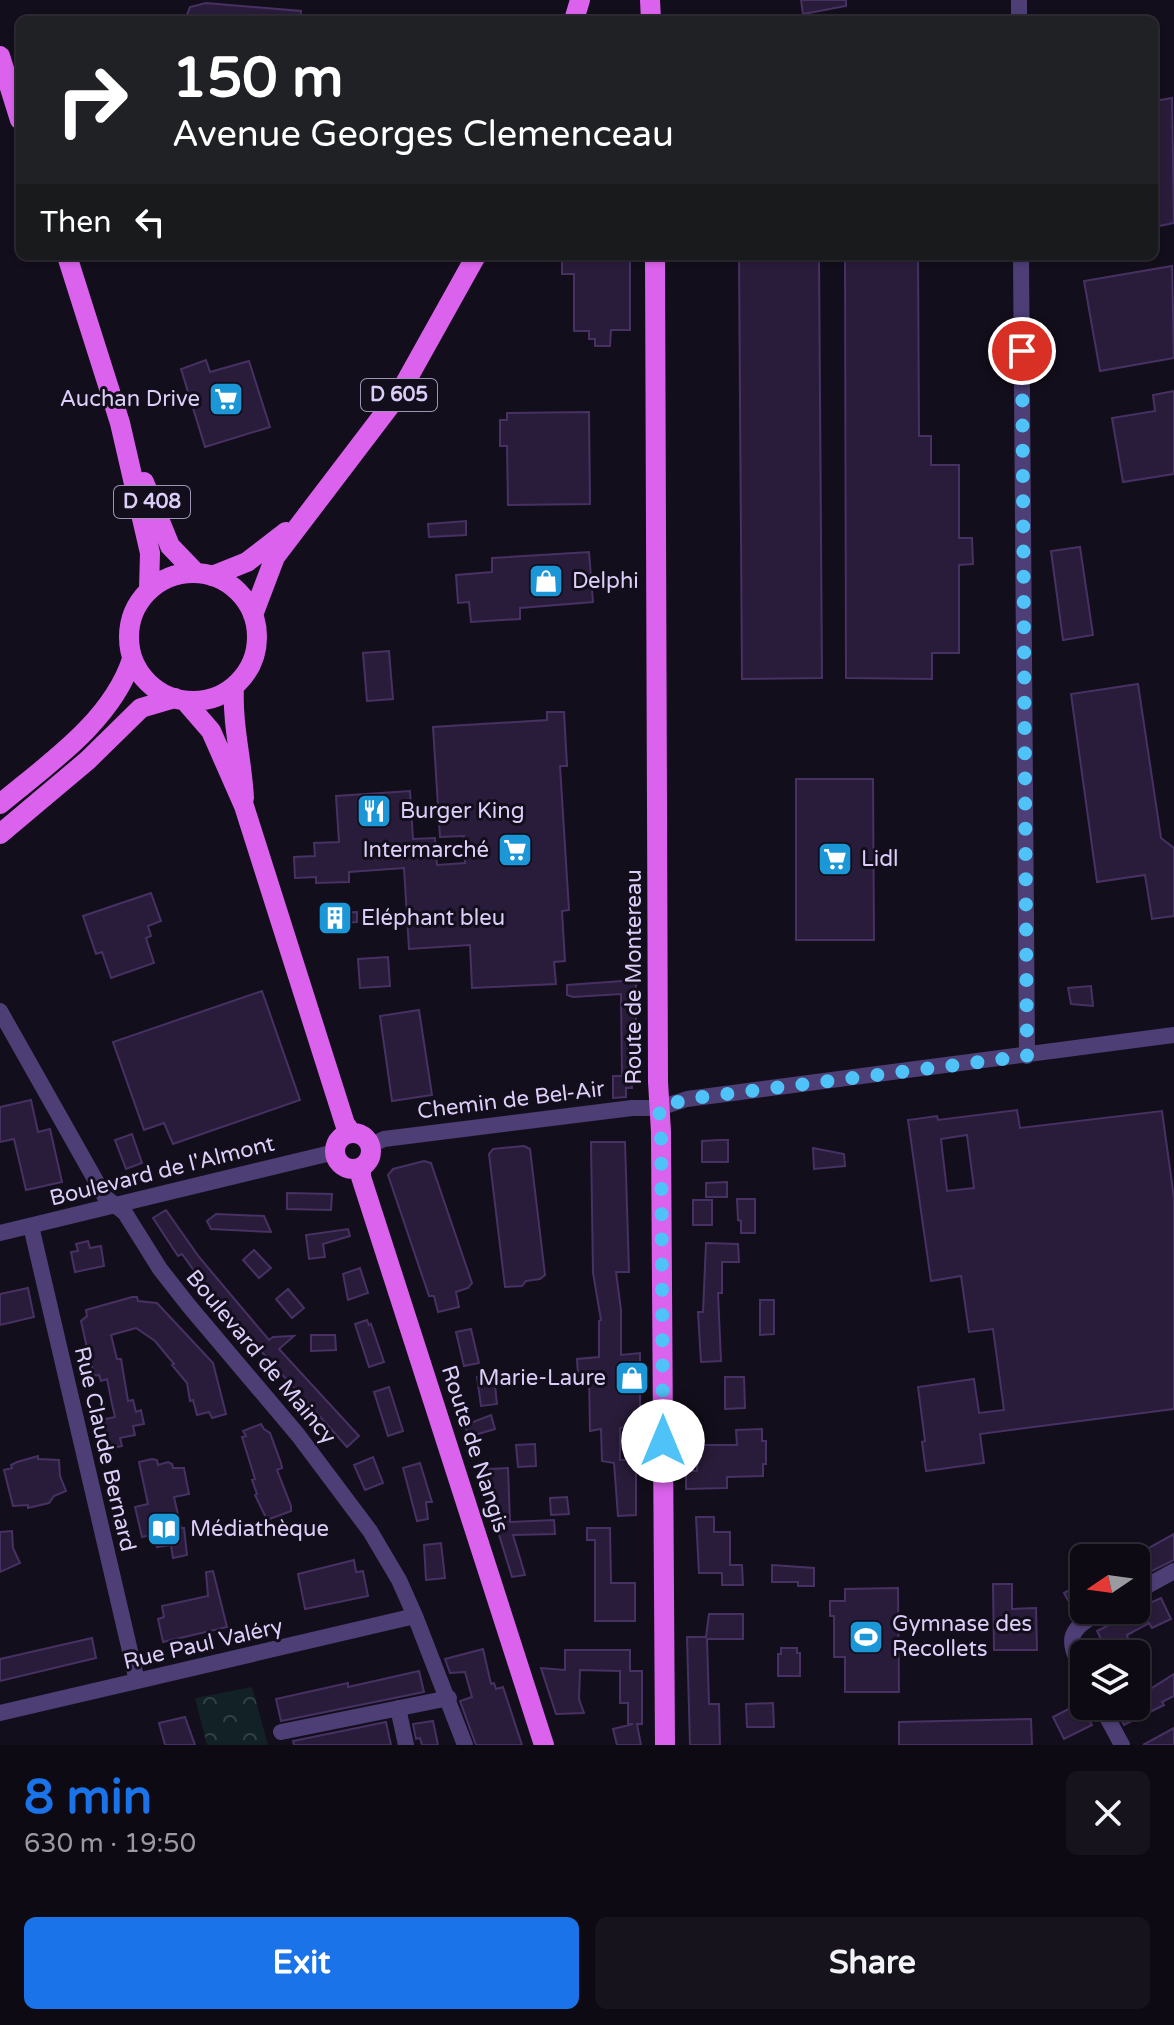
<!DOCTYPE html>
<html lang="en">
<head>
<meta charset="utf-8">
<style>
  :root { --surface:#0e0a14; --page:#17131d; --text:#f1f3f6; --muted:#9b9aa0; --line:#2e2b34; --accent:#1a73e8 }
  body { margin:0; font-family:"Varela Round",sans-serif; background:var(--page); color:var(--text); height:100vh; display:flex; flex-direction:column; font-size:30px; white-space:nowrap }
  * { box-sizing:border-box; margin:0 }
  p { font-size:26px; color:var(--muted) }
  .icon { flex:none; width:44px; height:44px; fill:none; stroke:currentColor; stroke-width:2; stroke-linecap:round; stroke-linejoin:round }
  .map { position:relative; height:1745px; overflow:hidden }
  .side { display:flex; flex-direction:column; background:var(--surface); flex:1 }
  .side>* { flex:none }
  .banner { position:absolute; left:16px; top:16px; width:1142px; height:244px; border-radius:12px; box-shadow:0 2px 6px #0004,0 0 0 2px var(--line); background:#202124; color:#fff; overflow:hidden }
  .needle { width:52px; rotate:257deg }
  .controls { position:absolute; left:1070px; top:1544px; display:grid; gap:16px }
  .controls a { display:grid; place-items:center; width:80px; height:80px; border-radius:12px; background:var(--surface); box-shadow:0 2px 6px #0004,0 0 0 2px var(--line); font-size:40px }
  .pin { position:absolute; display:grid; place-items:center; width:68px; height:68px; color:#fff; margin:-34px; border:4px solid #fff; border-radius:50%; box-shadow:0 2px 8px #0007 }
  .me { position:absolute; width:88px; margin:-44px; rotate:0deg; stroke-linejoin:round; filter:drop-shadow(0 0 6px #0008) }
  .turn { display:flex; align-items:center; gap:28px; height:168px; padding:0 24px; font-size:36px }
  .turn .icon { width:104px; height:104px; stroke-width:2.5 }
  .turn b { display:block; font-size:56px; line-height:68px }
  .then { display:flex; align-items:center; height:76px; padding:0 24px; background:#0003; gap:16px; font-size:30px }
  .round { display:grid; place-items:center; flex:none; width:84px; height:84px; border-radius:12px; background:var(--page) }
  .summary { display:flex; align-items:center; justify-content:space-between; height:136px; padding:0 24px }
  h1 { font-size:48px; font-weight:700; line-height:60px; color:var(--accent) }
  .cta { display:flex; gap:16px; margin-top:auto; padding:16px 24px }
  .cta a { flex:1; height:92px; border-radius:12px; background:var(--accent); color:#fff; font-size:32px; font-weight:700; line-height:92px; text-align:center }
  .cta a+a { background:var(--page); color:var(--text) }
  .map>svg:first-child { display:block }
  .park { fill:url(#park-crowns) }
  .building { fill:#291c3a; stroke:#473163; stroke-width:2; fill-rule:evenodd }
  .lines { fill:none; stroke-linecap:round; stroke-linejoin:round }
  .minor { stroke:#4d3e75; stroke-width:16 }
  .major { stroke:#da62ec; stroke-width:20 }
  .route { stroke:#4fc3f7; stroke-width:14; stroke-dasharray:0 25.2 }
  .labels { text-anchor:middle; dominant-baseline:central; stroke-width:6; stroke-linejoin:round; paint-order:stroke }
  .shield { fill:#130e1b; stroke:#a094b6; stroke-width:2 }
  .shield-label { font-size:20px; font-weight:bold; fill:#ddcef9 }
  .poi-label { font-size:22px; fill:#ddcef9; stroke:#130e1b; text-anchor:start }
  .street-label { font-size:22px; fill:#ddcef9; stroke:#130e1b }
</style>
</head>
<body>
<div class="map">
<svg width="1174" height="1745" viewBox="0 0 1174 1745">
  <defs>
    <pattern id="park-crowns" width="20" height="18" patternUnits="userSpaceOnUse" patternTransform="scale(2)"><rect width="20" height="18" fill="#112125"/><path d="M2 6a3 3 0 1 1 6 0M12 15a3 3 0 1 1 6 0" fill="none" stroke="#334045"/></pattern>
  </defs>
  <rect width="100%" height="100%" fill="#130e1b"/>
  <path class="park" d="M 252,1687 L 268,1745 L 207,1745 L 195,1698 Z"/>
  <path class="building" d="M 801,0 L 846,0 L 846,6 L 803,14 Z
    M 206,3 L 301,11 L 300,20 L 185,20 L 190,7 Z
    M 1172,98 L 1174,223 L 1154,227 L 1154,101 Z
    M 562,256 L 630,256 L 630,330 L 611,330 L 610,346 L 595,346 L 595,339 L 589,339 L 589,331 L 574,331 L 574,274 L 562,274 Z
    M 739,256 L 819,256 L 822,678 L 742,679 Z
    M 845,256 L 918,256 L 919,436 L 931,436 L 931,465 L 959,465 L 959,538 L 972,538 L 973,564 L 959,565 L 959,653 L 932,653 L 932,679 L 846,678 Z
    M 1172,266 L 1174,358 L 1100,371 L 1084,281 Z
    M 206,360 L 210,372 L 249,361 L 270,427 L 205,447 L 181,369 Z
    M 1174,391 L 1174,474 L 1123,482 L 1112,418 L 1155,411 L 1153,395 Z
    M 589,412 L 590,504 L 508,505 L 507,446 L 500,446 L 500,420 L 507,420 L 507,413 Z
    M 466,521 L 466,535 L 429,537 L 428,524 Z
    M 1080,547 L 1093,635 L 1063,640 L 1051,551 Z
    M 589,552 L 593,602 L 520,608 L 520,619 L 471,622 L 469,602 L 458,603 L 456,575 L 492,572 L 492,558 Z
    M 389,651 L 393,699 L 367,701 L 363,653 Z
    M 1138,684 L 1161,838 L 1174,848 L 1174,916 L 1152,919 L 1145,875 L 1097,882 L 1071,694 Z
    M 547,712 L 564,712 L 567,766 L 560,766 L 569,910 L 562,911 L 565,961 L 554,962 L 556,984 L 472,988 L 470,945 L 409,949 L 404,868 L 349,872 L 349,882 L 316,883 L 316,877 L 295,878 L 294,857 L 315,856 L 314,843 L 339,842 L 336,796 L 410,791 L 413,839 L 435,838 L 437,865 L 465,863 L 464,836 L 440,837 L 433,727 L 547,720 Z
    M 796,779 L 873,779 L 874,940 L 796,940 Z
    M 151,893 L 161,921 L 148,926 L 151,936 L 146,938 L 154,963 L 111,978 L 102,952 L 96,954 L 83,916 Z
    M 357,912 L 357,922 L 320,924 L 319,913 Z
    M 388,957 L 390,986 L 360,988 L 358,959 Z
    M 636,980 L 636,1075 L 631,1075 L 632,1088 L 626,1088 L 626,1097 L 613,1098 L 613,1076 L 622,1076 L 621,994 L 573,997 L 567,995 L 567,985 Z
    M 1091,986 L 1093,1006 L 1071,1004 L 1068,988 Z
    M 262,991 L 300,1100 L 173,1144 L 164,1123 L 144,1130 L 113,1042 Z
    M 419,1010 L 432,1095 L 392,1101 L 380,1016 Z
    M 31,1100 L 38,1132 L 50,1129 L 62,1182 L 26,1190 L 14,1139 L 0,1142 L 0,1107 Z
    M 1017,1110 L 1020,1128 L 1162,1111 L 1174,1198 L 1174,1409 L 980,1434 L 984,1463 L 926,1471 L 922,1442 L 925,1441 L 918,1387 L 974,1379 L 979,1413 L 1004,1410 L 993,1329 L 969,1332 L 961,1276 L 931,1281 L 908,1120 L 937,1116 L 938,1120 ZM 967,1135 L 974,1188 L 947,1191 L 941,1139 Z
    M 132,1134 L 142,1163 L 126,1169 L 115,1140 Z
    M 719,1140 L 728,1140 L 728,1162 L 702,1162 L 702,1141 Z
    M 591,1142 L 625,1142 L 629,1272 L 616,1272 L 621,1310 L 621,1355 L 640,1353 L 640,1426 L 620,1428 L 620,1460 L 636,1459 L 636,1515 L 618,1516 L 614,1463 L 602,1461 L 601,1429 L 590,1431 L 589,1374 L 578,1375 L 577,1359 L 599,1357 L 599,1321 L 601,1320 L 593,1273 Z
    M 524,1146 L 530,1149 L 545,1275 L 540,1279 L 526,1281 L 522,1286 L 505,1287 L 489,1154 L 493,1149 Z
    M 813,1148 L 844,1154 L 845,1166 L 814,1169 Z
    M 424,1161 L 431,1163 L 472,1283 L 468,1288 L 456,1292 L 459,1307 L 438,1312 L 434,1296 L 429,1296 L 388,1175 L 393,1169 Z
    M 727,1182 L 727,1197 L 706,1197 L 706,1183 Z
    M 287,1193 L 332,1194 L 331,1210 L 287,1209 Z
    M 737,1199 L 755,1199 L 755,1233 L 741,1233 L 741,1221 L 738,1220 Z
    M 693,1200 L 712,1200 L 712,1225 L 693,1225 Z
    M 166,1210 L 199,1257 L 269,1340 L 273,1337 L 294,1336 L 279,1349 L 359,1436 L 347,1447 L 262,1352 L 255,1353 L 258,1350 L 193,1274 L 195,1272 L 182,1254 L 178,1256 L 153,1218 Z
    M 216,1214 L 264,1216 L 271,1232 L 211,1229 L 207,1221 Z
    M 348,1229 L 350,1236 L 323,1244 L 325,1257 L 309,1259 L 306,1235 Z
    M 88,1241 L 90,1248 L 101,1246 L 104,1266 L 75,1272 L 71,1252 L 78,1251 L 76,1244 Z
    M 706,1243 L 738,1244 L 739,1262 L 722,1262 L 722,1293 L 718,1293 L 721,1361 L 701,1362 L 698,1312 L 703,1312 Z
    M 254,1250 L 271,1268 L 259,1278 L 243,1260 Z
    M 360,1268 L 368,1293 L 348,1300 L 343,1274 Z
    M 28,1288 L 34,1317 L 0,1325 L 0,1294 Z
    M 288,1289 L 304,1308 L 292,1318 L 276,1299 Z
    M 132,1297 L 137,1297 L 138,1301 L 157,1303 L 213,1363 L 226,1414 L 212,1418 L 209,1412 L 197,1415 L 193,1400 L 190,1401 L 187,1383 L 172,1365 L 174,1364 L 155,1341 L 136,1328 L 111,1335 L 117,1359 L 121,1359 L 128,1401 L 133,1400 L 136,1412 L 141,1410 L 144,1424 L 133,1426 L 135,1435 L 120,1438 L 122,1446 L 108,1449 L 101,1420 L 115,1417 L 112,1404 L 107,1379 L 101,1381 L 99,1375 L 94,1376 L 91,1361 L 87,1362 L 84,1349 L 87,1348 L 81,1321 L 87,1316 L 86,1310 Z
    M 760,1300 L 774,1300 L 774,1334 L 760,1335 Z
    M 367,1320 L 369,1325 L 371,1324 L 384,1362 L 369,1367 L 355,1324 Z
    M 471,1329 L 479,1363 L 464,1366 L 456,1332 Z
    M 311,1335 L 335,1335 L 336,1350 L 311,1351 Z
    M 494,1376 L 497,1404 L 481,1406 L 477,1377 Z
    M 725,1377 L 744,1377 L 745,1408 L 725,1409 Z
    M 389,1387 L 403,1431 L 388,1436 L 374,1392 Z
    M 491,1415 L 495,1429 L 468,1437 L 465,1425 Z
    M 261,1424 L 264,1429 L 270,1433 L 281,1463 L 282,1468 L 277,1470 L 291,1506 L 291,1511 L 267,1520 L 255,1495 L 257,1494 L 252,1480 L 255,1479 L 242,1437 L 246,1436 L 243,1431 Z
    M 762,1429 L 762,1441 L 766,1441 L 766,1464 L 763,1464 L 763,1476 L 727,1477 L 727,1488 L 686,1489 L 686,1471 L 697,1471 L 697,1445 L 737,1445 L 736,1430 Z
    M 535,1444 L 536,1466 L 518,1467 L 516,1445 Z
    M 38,1456 L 38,1459 L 59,1460 L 60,1476 L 66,1491 L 54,1496 L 49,1503 L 28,1508 L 28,1505 L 13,1506 L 4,1470 L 12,1468 L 11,1465 L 17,1462 Z
    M 373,1457 L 383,1483 L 365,1490 L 354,1465 Z
    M 152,1459 L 157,1460 L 158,1465 L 168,1462 L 172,1464 L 173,1468 L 184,1468 L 189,1494 L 174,1497 L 181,1528 L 184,1528 L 187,1555 L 173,1558 L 171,1545 L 157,1547 L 155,1534 L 142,1537 L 135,1507 L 148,1504 L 139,1462 Z
    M 420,1463 L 432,1502 L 426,1502 L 428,1519 L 417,1521 L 403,1468 Z
    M 508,1468 L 510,1522 L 554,1520 L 555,1534 L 513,1535 L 525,1575 L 512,1577 L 488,1499 L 491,1499 L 489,1469 Z
    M 567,1497 L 569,1514 L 551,1515 L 550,1498 Z
    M 696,1517 L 714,1517 L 714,1532 L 730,1532 L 730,1565 L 742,1565 L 743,1585 L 722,1585 L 722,1573 L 699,1573 Z
    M 587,1528 L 610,1528 L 611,1583 L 635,1583 L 635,1621 L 595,1621 L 595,1540 L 587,1540 Z
    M 12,1531 L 13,1548 L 20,1563 L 0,1572 L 0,1532 Z
    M 1174,1534 L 1174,1560 L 1136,1579 L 1136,1555 Z
    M 441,1543 L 445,1578 L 426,1580 L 424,1545 Z
    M 354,1560 L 356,1572 L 363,1571 L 368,1596 L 305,1609 L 298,1574 Z
    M 772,1565 L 814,1568 L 814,1586 L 798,1586 L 798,1582 L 772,1582 Z
    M 213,1571 L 227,1627 L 163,1642 L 158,1619 L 164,1617 L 162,1606 L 208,1596 L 206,1572 Z
    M 1084,1582 L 1084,1609 L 1076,1614 L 1064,1593 Z
    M 993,1584 L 1012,1584 L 1012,1609 L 1036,1608 L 1037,1650 L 994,1650 Z
    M 898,1588 L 899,1692 L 845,1692 L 845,1657 L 834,1657 L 834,1616 L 830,1616 L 830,1601 L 845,1601 L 845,1589 Z
    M 1161,1598 L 1171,1619 L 1152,1628 L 1149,1623 L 1127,1635 L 1128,1638 L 1106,1649 L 1109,1654 L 1087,1654 L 1084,1647 L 1101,1639 L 1097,1631 L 1119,1620 L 1118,1617 Z
    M 709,1614 L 743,1614 L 743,1639 L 707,1639 L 709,1704 L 719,1704 L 720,1745 L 690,1745 L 687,1637 L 706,1637 Z
    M 92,1638 L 96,1658 L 0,1681 L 0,1659 Z
    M 781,1648 L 797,1648 L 797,1653 L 800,1653 L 800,1676 L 778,1676 L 778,1654 L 781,1654 Z
    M 483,1649 L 491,1684 L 494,1683 L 496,1689 L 503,1687 L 522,1745 L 476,1745 L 460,1701 L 472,1697 L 465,1672 L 450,1673 L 445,1659 Z
    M 565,1650 L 630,1650 L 630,1671 L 642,1671 L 642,1724 L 637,1724 L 641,1745 L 617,1745 L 613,1729 L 633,1724 L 628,1724 L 628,1703 L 620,1703 L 620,1671 L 580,1670 L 579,1699 L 584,1713 L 556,1714 L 541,1668 L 565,1670 Z
    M 419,1671 L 424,1692 L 281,1721 L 276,1699 L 348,1683 L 348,1687 Z
    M 1174,1674 L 1174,1696 L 1162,1702 L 1164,1705 L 1124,1725 L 1114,1706 L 1136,1706 L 1136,1698 Z
    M 773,1703 L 774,1727 L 747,1727 L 746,1704 Z
    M 1080,1703 L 1092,1725 L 1064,1739 L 1053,1717 Z
    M 185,1717 L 195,1745 L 165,1745 L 159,1723 Z
    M 1031,1719 L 1032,1745 L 899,1745 L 899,1722 Z
    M 433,1721 L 438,1745 L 422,1745 L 420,1738 L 416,1739 L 413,1724 Z
    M 386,1722 L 391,1745 L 294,1745 L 293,1741 Z
    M 1174,1728 L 1174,1745 L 1143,1745 Z"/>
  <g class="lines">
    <path class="minor" d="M 1019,0 L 1019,20
      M 1021,256 L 1027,1056
      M 0,1011 L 105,1197 L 125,1213 L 160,1269 L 189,1306 L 298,1435 L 370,1531 L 399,1580 L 415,1616 L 465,1745
      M 371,1145 L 384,1139 L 632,1108 L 659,1108 L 687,1099 L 1174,1035
      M 31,1226 L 137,1681
      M 0,1233 L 335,1152
      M 1136,1592 L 1174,1571
      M 1084,1674 C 1064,1636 1068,1630 1104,1610
      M 1101,1706 L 1122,1745
      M 398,1708 L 406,1745
      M 0,1713 L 415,1616
      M 281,1732 L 449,1698"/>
    <path class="major" d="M 650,0 L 651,20
      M 574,20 L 580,0
      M 0,56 L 20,120
      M 67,256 L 120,423 L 150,553 L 149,589
      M 655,256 L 658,1082 L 661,1132 L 665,1745
      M 144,482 L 170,546 L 196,573
      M129 637a64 64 0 1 1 128 0a64 64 0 1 1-128 0Z
      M 212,576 L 247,562 L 286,532
      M 253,615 L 275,557 L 399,394 L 476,256
      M 234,687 C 232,725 242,760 244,798
      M 185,701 L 211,731 L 244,806 L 345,1124 L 351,1132
      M 0,804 C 48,764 112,721 132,659
      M 0,834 L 88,760 L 141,708 L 175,698
      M335 1151a18 18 0 1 1 36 0a18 18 0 1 1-36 0Z
      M 361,1168 L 361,1177 L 544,1745"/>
  </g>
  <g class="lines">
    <path class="route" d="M 663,1441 L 661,1132 L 659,1108 L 687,1099 L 1027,1056 L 1022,351"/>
  </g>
  <defs>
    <g id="supermarket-square" transform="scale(1.8)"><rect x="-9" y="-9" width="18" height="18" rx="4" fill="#1b97d8" stroke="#130e1b"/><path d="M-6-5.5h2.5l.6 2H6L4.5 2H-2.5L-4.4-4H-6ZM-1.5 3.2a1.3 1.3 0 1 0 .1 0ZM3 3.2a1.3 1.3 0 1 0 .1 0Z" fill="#fff"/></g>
    <g id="shop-square" transform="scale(1.8)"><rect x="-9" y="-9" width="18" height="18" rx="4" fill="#1b97d8" stroke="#130e1b"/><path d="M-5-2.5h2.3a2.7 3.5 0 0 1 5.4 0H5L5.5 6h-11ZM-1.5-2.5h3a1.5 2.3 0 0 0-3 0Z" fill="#fff"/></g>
    <g id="restaurant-square" transform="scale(1.8)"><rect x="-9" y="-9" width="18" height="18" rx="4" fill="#1b97d8" stroke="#130e1b"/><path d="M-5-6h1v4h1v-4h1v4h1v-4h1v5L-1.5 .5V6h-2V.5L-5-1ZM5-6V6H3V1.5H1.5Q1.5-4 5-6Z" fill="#fff"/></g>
    <g id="building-square" transform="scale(1.8)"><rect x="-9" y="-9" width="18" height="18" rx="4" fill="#1b97d8" stroke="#130e1b"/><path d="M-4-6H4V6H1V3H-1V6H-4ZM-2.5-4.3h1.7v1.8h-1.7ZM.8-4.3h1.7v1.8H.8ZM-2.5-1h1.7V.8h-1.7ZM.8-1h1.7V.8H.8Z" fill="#fff"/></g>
    <g id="library-square" transform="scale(1.8)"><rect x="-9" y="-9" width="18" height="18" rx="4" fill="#1b97d8" stroke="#130e1b"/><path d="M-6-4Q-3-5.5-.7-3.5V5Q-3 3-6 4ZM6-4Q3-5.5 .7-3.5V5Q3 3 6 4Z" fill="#fff"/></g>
    <g id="stadium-square" transform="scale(1.8)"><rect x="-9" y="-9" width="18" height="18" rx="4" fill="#1b97d8" stroke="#130e1b"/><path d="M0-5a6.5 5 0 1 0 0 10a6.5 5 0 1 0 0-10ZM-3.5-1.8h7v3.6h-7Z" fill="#fff"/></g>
  </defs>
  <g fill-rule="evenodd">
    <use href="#supermarket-square" x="226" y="399"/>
    <use href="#shop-square" x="546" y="581"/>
    <use href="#restaurant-square" x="374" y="811"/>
    <use href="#supermarket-square" x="515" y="850"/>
    <use href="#supermarket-square" x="835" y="859"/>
    <use href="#building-square" x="335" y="918"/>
    <use href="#shop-square" x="632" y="1378"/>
    <use href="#library-square" x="164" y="1529"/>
    <use href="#stadium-square" x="866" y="1637"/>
  </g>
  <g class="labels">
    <g class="shield">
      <rect x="361" y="379" width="76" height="32" rx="6"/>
      <rect x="114" y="486" width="76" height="32" rx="6"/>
    </g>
    <g class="shield-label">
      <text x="399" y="395">D 605</text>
      <text x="152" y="502">D 408</text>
    </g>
    <g class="poi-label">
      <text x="200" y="399" text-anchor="end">Auchan Drive</text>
      <text x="572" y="581">Delphi</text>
      <text x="400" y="811">Burger King</text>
      <text x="489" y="850" text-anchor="end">Intermarché</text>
      <text x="861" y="859">Lidl</text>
      <text x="361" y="918">Eléphant bleu</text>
      <text x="606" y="1378" text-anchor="end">Marie-Laure</text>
      <text x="190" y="1529">Médiathèque</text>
      <text x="892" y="1624">Gymnase des<tspan x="892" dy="25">Recollets</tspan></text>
    </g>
    <g class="street-label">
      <text transform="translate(634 977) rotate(-90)">Route de Montereau</text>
      <text transform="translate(511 1100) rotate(-7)">Chemin de Bel-Air</text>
      <text transform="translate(162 1171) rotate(-14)">Boulevard de l'Almont</text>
      <text transform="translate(261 1357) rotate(50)">Boulevard de Maincy</text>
      <text transform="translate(105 1449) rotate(77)">Rue Claude Bernard</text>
      <text transform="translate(475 1449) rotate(72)">Route de Nangis</text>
      <text transform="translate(203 1644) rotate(-13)">Rue Paul Valéry</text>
    </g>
  </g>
</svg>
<div class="controls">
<a><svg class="needle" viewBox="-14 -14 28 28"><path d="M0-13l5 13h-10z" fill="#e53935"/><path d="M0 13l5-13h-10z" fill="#9b9aa0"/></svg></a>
<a><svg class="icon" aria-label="layers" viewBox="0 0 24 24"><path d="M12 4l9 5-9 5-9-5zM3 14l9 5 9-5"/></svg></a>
</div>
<div class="pin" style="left:1022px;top:351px;background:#d93025"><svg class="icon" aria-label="arrive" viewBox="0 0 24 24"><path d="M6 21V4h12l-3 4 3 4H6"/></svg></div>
<svg class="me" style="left:663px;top:1441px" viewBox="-20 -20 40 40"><circle r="19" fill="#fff"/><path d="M0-13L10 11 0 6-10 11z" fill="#4fc3f7"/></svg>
<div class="banner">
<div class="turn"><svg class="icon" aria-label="right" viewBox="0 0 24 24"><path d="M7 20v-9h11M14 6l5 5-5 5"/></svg><div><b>150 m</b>Avenue Georges Clemenceau</div></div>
<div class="then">Then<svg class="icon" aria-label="left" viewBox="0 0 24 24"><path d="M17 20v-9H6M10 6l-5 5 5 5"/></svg></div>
</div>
</div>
<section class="side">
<div class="summary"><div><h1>8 min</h1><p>630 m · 19:50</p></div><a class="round"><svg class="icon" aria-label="close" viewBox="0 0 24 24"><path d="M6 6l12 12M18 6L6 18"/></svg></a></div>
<div class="cta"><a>Exit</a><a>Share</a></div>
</section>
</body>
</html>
